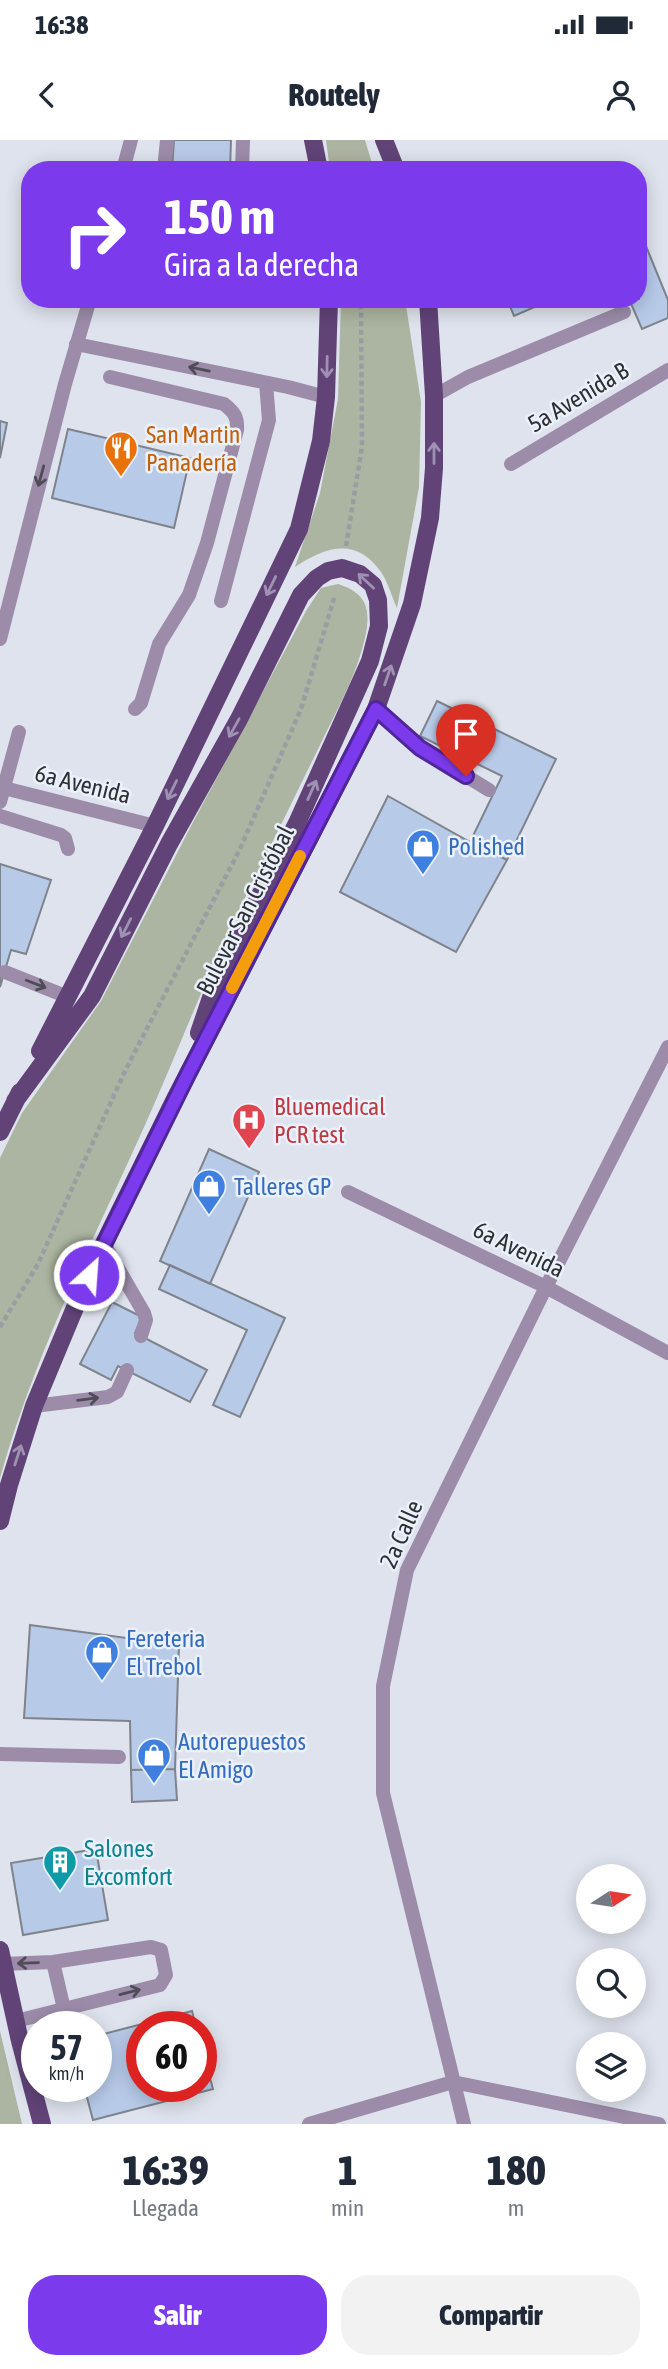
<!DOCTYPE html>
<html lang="es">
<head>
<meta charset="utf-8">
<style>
  :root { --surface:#fff; --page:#f2f2f3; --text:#1f2937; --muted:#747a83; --accent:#7c3aed }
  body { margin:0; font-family:"Asap Condensed",sans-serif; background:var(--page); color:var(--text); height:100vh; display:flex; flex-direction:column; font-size:26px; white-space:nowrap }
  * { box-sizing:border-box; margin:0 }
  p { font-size:23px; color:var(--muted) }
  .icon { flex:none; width:38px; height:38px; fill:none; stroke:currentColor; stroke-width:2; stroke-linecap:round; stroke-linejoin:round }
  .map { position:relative; height:1984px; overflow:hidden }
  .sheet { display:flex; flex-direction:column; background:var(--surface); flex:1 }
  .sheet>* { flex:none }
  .banner { position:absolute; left:21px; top:21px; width:626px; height:147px; border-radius:28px; box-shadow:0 4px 18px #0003; background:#7c3aed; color:#fff; overflow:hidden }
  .needle { width:46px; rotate:78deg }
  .buttons { position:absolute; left:576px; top:1724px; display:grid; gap:14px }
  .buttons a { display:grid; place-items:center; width:70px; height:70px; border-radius:50%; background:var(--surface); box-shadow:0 4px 18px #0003; font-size:35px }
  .speed { position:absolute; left:21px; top:1871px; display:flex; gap:14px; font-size:35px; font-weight:700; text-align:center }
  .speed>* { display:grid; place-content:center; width:91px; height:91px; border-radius:50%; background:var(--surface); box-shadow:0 4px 18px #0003; line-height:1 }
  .speed small { font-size:18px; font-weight:400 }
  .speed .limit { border:10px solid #d22; background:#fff; color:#111 }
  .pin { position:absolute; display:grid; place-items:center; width:60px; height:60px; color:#fff; margin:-72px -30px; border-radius:50% 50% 50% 0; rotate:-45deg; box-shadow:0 0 7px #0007 }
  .pin .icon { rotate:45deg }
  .me { position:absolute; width:77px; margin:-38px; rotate:26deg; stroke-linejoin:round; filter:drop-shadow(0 0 5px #0008) }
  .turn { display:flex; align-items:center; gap:24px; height:147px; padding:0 28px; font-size:32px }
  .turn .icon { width:91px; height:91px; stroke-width:2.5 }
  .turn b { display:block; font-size:49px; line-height:60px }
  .eta { display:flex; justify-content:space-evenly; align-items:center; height:119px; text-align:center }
  .eta b { font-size:42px; font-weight:800; line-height:49px }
  .cta { display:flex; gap:14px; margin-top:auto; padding:14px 28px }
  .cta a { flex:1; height:80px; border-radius:28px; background:var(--accent); color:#fff; font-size:28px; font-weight:800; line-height:80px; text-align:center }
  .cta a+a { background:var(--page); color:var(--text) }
  .status { display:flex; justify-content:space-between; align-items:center; height:49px; padding:0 35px; background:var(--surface); direction:ltr }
  .status svg { height:19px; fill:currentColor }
  header { display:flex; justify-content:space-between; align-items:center; height:91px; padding:0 28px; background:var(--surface); font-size:32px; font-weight:800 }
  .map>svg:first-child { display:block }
  .green { fill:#acb5a1 }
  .building { fill:#b7cae8; stroke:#7e838c; stroke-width:2 }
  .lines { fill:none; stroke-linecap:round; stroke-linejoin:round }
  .path { stroke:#989ca3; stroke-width:4.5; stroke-dasharray:5 3.5; stroke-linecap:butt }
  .lane { stroke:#9c8caa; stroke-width:14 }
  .street { stroke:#9c8caa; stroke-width:14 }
  .primary { stroke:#614378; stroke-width:18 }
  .oneway { stroke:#9f91b2 }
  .oneway2 { stroke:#4f4c57 }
  .route-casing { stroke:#51269a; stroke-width:18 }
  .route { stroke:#7c3aed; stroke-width:12 }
  .slow { stroke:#f59e0b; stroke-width:12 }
  .labels { text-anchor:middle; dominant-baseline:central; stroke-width:5; stroke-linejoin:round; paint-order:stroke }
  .street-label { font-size:24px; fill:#2e3033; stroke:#ebf1fa }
  .food-label { font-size:24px; fill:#c56008; stroke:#ebf1fa; text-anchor:start }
  .shop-label { font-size:24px; fill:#366cbe; stroke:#ebf1fa; text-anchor:start }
  .health-label { font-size:24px; fill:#be3a42; stroke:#ebf1fa; text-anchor:start }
  .culture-label { font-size:24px; fill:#0d838f; stroke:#ebf1fa; text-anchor:start }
</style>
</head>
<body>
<div class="status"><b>16:38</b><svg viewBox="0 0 49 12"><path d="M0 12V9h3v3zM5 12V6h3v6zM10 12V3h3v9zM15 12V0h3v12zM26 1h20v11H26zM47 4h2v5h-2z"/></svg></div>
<header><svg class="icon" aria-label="back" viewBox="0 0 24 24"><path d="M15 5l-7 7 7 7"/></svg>Routely<svg class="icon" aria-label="person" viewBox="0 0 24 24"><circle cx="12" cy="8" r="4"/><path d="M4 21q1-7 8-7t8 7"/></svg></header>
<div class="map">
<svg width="668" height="1984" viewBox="0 0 668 1984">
  <rect width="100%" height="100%" fill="#dee3ed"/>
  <path class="green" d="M 326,0 L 365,0 L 374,30 L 330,30 Z
    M 341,159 L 405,159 L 421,262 L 419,347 L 397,468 C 392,457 388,442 381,432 C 357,397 326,406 295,427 L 320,353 L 338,259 Z
    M 338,444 C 360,451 370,462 367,487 C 361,527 338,568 320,605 C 293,660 266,716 238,772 C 204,841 177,914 145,985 C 92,1103 35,1213 0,1338 L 0,1018 L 22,973 L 101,861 L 191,686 L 306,471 L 321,448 Z
    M 0,1891 L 22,1984 L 0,1984 Z"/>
  <path class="building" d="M 174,0 L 231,0 L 230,30 L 172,30 Z
    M 639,89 L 668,160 L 668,178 L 642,189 L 629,159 L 639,159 Z
    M 507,159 L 553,159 L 514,176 Z
    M 0,281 L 7,283 L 0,318 Z
    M 68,289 L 190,318 L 174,388 L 52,358 Z
    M 437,561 L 556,619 L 507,720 L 470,702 L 502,636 L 420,596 Z
    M 388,656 L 470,702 L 507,720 L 456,812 L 340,752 Z
    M 0,724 L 51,740 L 26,814 L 11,810 L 0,847 Z
    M 209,1009 L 259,1032 L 210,1144 L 160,1121 Z
    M 170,1125 L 285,1178 L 240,1277 L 213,1265 L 247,1190 L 159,1149 Z
    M 112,1162 L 142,1177 L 135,1193 L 207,1230 L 190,1262 L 118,1226 L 111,1240 L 80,1224 Z
    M 30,1485 L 179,1505 L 175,1629 L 131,1630 L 130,1581 L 24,1578 Z
    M 175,1629 L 177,1660 L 132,1662 L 131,1630 Z
    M 96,1709 L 108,1780 L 23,1795 L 11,1723 Z
    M 192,1871 L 196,1886 L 142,1886 L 142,1946 L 201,1946 L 201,1905 L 213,1949 L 93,1980 L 84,1946 L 96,1946 L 96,1896 Z"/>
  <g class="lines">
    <path class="path" d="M 346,406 L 362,307 L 361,159
      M 0,1187 L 38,1124 L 125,931 L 240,709 L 301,569 L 335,455"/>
    <path class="lane" d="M 123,30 L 131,0
      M 164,30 L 167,0
      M 242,30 L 243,0
      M 76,204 L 288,247 L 326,257
      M 110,237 L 224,264 C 234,272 238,277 237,290 L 207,403 L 189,455 L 159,504 L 141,563 L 135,569
      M 434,256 L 468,237 L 624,172
      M 221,461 L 269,280 L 266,243
      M 0,499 L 65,244 L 90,159
      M 376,569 L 420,608 L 489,650
      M 0,662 L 19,592
      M 0,676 L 61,695 L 65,698 L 68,709
      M 5,832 L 68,857
      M 104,1104 L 144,1173 L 146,1180 L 141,1196
      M 34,1266 L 108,1257 L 117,1252 L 127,1230
      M 0,1614 L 119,1617
      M 53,1822 L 64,1869
      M 3,1824 L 53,1822 L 151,1807 L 161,1810 L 166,1835 L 160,1845 L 16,1881
      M 309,1984 L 453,1942"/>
    <path class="street" d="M 511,324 L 668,230
      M 0,647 L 155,686
      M 348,1052 L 546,1147 L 668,1213
      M 453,1942 L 659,1984
      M 464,1984 L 383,1653 L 383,1546 L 407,1430 L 546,1147 L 668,907"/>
    <path class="primary" d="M 313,0 L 319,30
      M 384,0 L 396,30
      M 40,911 L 155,686 L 299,389 L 321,301 L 326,257 L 329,159
      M 15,961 L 92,856 L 169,704 L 239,579 L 301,455 L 317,438 L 328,431 L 342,428 L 360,434 L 373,445 L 378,460 L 379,486 L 370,521 L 298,681 L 218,837 L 199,893
      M 0,992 L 20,952
      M 0,1381 L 9,1345 L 34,1266 L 89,1134 L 175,959 L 376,569 L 412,464 L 430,378 L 434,328 L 434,256 L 428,159
      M 0,1810 L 20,1901 L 42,1984"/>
  </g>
  <defs><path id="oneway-shaft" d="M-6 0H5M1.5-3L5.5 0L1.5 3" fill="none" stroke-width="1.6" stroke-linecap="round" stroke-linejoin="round" transform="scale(1.75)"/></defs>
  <g class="oneway">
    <use href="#oneway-shaft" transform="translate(327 227) rotate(91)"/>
    <use href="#oneway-shaft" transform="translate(434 313) rotate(-90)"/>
    <use href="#oneway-shaft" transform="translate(366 441) rotate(-137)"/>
    <use href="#oneway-shaft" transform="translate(271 446) rotate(116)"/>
    <use href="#oneway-shaft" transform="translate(388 535) rotate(-71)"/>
    <use href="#oneway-shaft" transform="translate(234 588) rotate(119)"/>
    <use href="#oneway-shaft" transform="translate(172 650) rotate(116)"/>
    <use href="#oneway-shaft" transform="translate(312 650) rotate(-66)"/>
    <use href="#oneway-shaft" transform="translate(126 788) rotate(117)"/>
    <use href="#oneway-shaft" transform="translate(18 1315) rotate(-72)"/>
  </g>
  <g class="oneway2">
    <use href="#oneway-shaft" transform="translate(199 229) rotate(-168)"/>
    <use href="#oneway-shaft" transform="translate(41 336) rotate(105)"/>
    <use href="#oneway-shaft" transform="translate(36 844) rotate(21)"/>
    <use href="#oneway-shaft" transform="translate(88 1259) rotate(-7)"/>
    <use href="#oneway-shaft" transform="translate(28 1823) rotate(178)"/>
    <use href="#oneway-shaft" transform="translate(130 1852) rotate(-14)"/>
  </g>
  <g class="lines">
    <g class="route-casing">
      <path id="route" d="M 89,1135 L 188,934 L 376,569 L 420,608 L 466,636"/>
    </g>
    <use href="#route" class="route"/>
    <path class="slow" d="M 232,848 L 300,716"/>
  </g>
  <defs>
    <g id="restaurant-pin" transform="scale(1.75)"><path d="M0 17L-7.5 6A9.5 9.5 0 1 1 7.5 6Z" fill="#e8710a" stroke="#ebf1fa"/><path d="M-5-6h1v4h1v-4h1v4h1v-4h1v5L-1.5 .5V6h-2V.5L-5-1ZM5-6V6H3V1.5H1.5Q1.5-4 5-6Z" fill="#fff"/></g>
    <g id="shop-pin" transform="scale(1.75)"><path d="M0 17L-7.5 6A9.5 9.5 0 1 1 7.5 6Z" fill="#3f7fe0" stroke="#ebf1fa"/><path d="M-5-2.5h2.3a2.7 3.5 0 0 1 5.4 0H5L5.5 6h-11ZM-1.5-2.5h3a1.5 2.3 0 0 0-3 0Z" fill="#fff"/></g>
    <g id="hospital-pin" transform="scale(1.75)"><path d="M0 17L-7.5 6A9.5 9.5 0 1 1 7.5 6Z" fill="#e0444e" stroke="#ebf1fa"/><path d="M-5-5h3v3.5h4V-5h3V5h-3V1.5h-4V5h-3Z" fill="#fff"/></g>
    <g id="building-pin" transform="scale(1.75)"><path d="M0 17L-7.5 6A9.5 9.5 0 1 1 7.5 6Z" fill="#0f9aa8" stroke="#ebf1fa"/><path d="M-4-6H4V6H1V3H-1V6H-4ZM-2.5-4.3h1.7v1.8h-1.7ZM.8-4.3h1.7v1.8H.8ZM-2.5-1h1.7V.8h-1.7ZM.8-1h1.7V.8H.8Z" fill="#fff"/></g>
  </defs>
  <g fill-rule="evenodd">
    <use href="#restaurant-pin" x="121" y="308"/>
    <use href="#shop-pin" x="423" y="706"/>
    <use href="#hospital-pin" x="249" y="980"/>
    <use href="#shop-pin" x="209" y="1046"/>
    <use href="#shop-pin" x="102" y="1512"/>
    <use href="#shop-pin" x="154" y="1615"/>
    <use href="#building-pin" x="60" y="1722"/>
  </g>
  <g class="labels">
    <g class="street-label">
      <text transform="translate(578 257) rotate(-31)">5a Avenida B</text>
      <text transform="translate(83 644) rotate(14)">6a Avenida</text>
      <text transform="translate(245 770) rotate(-63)">Bulevar San Cristóbal</text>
      <text transform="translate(519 1109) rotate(26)">6a Avenida</text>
      <text transform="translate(401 1394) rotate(-66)">2a Calle</text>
    </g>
    <g class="food-label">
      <text x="146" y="294">San Martin<tspan x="146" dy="28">Panadería</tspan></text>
    </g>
    <g class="shop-label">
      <text x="448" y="706">Polished</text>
      <text x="234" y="1046">Talleres GP</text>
      <text x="126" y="1498">Fereteria<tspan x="126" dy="28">El Trebol</tspan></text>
      <text x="178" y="1601">Autorepuestos<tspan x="178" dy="28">El Amigo</tspan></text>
    </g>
    <g class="health-label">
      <text x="274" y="966">Bluemedical<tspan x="274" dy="28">PCR test</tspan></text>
    </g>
    <g class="culture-label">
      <text x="84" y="1708">Salones<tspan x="84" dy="28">Excomfort</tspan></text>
    </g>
  </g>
</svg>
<div class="buttons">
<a><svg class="needle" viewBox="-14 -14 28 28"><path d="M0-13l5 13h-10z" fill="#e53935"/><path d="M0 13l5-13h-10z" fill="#747a83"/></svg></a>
<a><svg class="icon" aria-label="search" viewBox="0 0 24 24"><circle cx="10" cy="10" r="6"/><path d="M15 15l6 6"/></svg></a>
<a><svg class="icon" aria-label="layers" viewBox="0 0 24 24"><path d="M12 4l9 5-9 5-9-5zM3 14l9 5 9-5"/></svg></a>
</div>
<div class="speed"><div>57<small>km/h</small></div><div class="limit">60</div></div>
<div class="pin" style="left:466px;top:636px;background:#d93025"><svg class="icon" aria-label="arrive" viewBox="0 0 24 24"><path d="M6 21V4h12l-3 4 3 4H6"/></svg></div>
<svg class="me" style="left:89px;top:1135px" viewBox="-20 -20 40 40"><circle r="17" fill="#7c3aed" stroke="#fff" stroke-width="3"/><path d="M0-11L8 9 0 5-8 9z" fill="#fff"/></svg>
<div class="banner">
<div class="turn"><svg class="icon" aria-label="right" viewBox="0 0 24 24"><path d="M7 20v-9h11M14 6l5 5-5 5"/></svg><div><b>150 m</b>Gira a la derecha</div></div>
</div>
</div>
<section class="sheet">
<div class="eta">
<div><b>16:39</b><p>Llegada</p></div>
<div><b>1</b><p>min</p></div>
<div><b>180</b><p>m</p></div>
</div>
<div class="cta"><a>Salir</a><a>Compartir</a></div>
</section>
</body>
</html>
